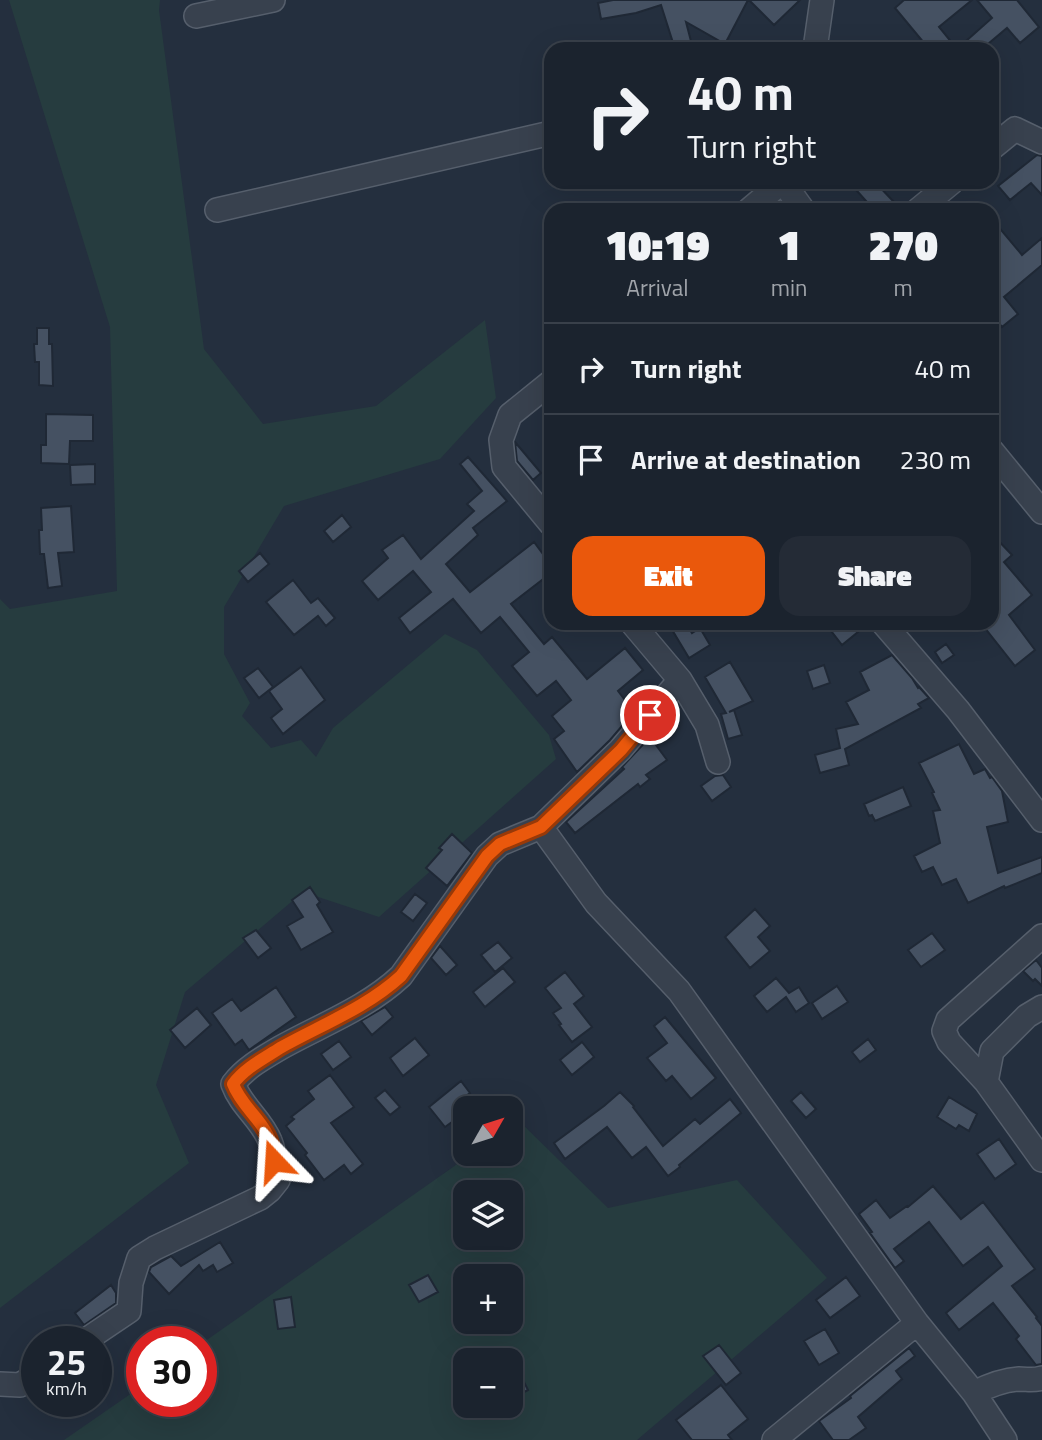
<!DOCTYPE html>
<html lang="en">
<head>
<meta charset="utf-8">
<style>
  :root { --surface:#1b232e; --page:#242b36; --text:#f1f3f6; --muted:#a0a4aa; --line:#39404a; --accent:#ea580c }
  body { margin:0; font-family:"Titillium Web",sans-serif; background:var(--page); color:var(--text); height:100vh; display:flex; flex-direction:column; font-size:26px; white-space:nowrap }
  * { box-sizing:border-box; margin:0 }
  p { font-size:23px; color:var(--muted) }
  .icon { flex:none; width:38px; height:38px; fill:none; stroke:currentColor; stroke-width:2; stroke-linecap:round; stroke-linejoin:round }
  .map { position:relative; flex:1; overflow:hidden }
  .sheet { position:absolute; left:544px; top:203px; width:455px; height:427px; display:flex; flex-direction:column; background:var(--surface); border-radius:21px; box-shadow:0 7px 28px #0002,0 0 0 2px var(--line) }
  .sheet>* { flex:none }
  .banner { position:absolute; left:544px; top:42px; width:455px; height:147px; border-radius:21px; box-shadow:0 7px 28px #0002,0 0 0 2px var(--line); background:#1b232e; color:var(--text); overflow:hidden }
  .needle { width:46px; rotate:51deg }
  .controls { position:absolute; left:453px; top:1096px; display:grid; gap:14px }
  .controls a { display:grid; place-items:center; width:70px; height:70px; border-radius:14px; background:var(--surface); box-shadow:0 7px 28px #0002,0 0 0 2px var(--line); font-size:35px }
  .speed { position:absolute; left:21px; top:1326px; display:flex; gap:14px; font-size:35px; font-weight:700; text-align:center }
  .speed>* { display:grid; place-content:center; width:91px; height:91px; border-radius:50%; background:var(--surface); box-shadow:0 7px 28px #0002,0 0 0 2px var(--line); line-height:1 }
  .speed small { font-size:18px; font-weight:400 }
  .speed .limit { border:10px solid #d22; background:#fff; color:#111 }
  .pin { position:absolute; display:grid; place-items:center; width:60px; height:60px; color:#fff; margin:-30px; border:4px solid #fff; border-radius:50%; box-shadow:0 2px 7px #0007 }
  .me { position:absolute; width:77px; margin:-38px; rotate:340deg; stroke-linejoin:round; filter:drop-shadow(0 0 5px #0008) }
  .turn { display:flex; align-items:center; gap:24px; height:147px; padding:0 28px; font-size:32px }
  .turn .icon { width:91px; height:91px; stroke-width:2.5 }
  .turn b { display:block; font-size:49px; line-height:60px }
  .eta { display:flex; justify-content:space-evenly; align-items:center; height:119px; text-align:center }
  .eta b { font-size:42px; font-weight:800; line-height:49px }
  .button { display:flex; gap:14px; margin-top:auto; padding:14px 28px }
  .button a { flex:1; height:80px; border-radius:21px; background:var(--accent); color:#fff; font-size:28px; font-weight:800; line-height:80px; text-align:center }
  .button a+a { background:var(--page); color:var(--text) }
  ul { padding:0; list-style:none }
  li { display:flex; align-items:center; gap:21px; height:91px; padding:0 28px; border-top:2px solid var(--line) }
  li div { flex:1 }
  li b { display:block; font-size:26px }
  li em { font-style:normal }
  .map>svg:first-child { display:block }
  .green { fill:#263c3f; fill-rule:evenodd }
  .building { fill:#455162; stroke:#1f2835; stroke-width:2 }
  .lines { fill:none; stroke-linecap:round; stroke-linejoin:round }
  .minor-casing { stroke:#565f6c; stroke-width:26 }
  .minor { stroke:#38414e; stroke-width:23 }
  .route-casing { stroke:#983908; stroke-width:18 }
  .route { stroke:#ea580c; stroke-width:12 }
</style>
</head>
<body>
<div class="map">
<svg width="1042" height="1440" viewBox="0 0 1042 1440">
  <rect width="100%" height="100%" fill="#242f3e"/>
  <path class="green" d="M 9,0 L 160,0 L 159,10 L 204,349 L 263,424 L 376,406 L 485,320 L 496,398 L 440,459 L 284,506 L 224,607 L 224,654 L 250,703 L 242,716 L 271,748 L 301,740 L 316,757 L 333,728 L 445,634 L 477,650 L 549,735 L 556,759 L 379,917 L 303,892 L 185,992 L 156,1085 L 189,1163 L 0,1308 L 0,599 L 10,609 L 117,591 L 110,327 Z
    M 519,1121 L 608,1208 L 737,1180 L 827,1278 L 637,1440 L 64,1440 L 142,1386 L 142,1402 L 201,1402 L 201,1344 L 473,1153 L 511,1153 L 511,1127 ZM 466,1192 L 511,1192 L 511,1237 L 466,1237 ZM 466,1276 L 511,1276 L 511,1321 L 466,1321 ZM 466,1360 L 511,1360 L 511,1405 L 466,1405 Z"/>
  <path class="building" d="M 613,0 L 748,0 L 725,44 L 686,22 L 692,45 L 679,49 L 675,49 L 661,5 L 636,13 L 601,19 L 598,3 Z
    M 749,0 L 800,0 L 774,25 Z
    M 904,0 L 972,0 L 939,27 L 957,49 L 992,18 L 977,0 L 1017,0 L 1039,27 L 1020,43 L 1007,28 L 982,49 L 929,49 L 895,8 Z
    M 1037,155 L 1042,156 L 1042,195 L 1031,183 L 1010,200 L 998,186 Z
    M 849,182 L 875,182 L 893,201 L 883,210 L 855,210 L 866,201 Z
    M 992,219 L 1022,255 L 1042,238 L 1042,265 L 1004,297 L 1018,314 L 1002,327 L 992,315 Z
    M 37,328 L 49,328 L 49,344 L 52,344 L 53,386 L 39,385 L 39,362 L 35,362 L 34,344 L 37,344 Z
    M 46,414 L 93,415 L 93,441 L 70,441 L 69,464 L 41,463 L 41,445 L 46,445 Z
    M 515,442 L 541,473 L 533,480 L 517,461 Z
    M 468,457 L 507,501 L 473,528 L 478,535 L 446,564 L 470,592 L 534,542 L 551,565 L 551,573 L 511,604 L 544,644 L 552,637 L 587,679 L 625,648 L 643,670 L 618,691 L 634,712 L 610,740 L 577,772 L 554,739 L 564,731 L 552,716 L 571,700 L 556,681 L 537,696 L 512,666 L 529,652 L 500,617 L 481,633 L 453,599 L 410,633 L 399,618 L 431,592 L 413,571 L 378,600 L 362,581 L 388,558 L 382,550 L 403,535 L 421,559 L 474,511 L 467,504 L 482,491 L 460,464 Z
    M 95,464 L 95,484 L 71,485 L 70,465 Z
    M 71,506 L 74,552 L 58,553 L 62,586 L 48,588 L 44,554 L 40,554 L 39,530 L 42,530 L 41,508 Z
    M 342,515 L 351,527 L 333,542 L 324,531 Z
    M 992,534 L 1012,555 L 1004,562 L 1032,595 L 1009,615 L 1035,650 L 1015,666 L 981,623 L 992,623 Z
    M 260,553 L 269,564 L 248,582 L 239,571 Z
    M 293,580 L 311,603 L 318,598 L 335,618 L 326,626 L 318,616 L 294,635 L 266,602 Z
    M 668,623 L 686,623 L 692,633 L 700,628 L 710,645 L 689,658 Z
    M 825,623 L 869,623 L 842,645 Z
    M 946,644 L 954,655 L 942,663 L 935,652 Z
    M 892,655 L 912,678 L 918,688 L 919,687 L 929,698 L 918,704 L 921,708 L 845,749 L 849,765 L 820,773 L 815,755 L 840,748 L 836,729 L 858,724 L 846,702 L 869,690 L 860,672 Z
    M 730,662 L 753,701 L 729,712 L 734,710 L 742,735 L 728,739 L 721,714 L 726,713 L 705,677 Z
    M 824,665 L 830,683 L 813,689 L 807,671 Z
    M 301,667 L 325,700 L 283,734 L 271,718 L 282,709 L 269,691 Z
    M 258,668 L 273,687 L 259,698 L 244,678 Z
    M 650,737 L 667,760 L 646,775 L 650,779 L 640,787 L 638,784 L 575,833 L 566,822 L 624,769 L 622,767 Z
    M 959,744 L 974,774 L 985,769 L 990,778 L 992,777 L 1002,791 L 1008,822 L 987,827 L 998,873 L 1042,857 L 1042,873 L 1005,888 L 1004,886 L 968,903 L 956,879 L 942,885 L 933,867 L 922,872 L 914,856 L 940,843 L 933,811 L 940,810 L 932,793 L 934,792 L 919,763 Z
    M 723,775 L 731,787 L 712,801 L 701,786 L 715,776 Z
    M 903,787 L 911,806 L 875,821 L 872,815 L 869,816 L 864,804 Z
    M 452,834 L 472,853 L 447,886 L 426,868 L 442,850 L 439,848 Z
    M 310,887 L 320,902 L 317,905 L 333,932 L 301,950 L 287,926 L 303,917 L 292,900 Z
    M 415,894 L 427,903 L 413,921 L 401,912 Z
    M 755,909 L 770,926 L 758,937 L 770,951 L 750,968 L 725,937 Z
    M 256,930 L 271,948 L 258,958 L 243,938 Z
    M 932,933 L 945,950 L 921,967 L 908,950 Z
    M 498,942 L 512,958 L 495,972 L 481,955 Z
    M 440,946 L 457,965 L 446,975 L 431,958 Z
    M 1036,960 L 1042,968 L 1042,986 L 1035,979 L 1033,981 L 1023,971 Z
    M 503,968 L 515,982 L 485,1007 L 473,992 Z
    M 565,972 L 584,996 L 574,1004 L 592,1027 L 572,1042 L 559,1025 L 561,1024 L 553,1013 L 561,1008 L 545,988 Z
    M 776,978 L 789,993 L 799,987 L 809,1003 L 796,1012 L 786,997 L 767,1012 L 754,996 Z
    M 837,986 L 848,1002 L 822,1019 L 812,1003 Z
    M 276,987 L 296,1017 L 249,1050 L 242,1040 L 235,1045 L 212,1013 L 232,999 L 241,1011 Z
    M 385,1007 L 393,1017 L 372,1035 L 361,1021 Z
    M 197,1008 L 211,1025 L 185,1048 L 170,1030 Z
    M 665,1017 L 716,1078 L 691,1099 L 672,1076 L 666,1081 L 647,1058 L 667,1043 L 654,1026 Z
    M 415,1038 L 429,1055 L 403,1076 L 390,1058 Z
    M 868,1039 L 876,1050 L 860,1062 L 852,1052 Z
    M 339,1041 L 351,1057 L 333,1070 L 321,1054 Z
    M 582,1042 L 594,1057 L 572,1075 L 560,1060 Z
    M 330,1075 L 354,1107 L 331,1123 L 363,1164 L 351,1174 L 344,1165 L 324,1180 L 305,1155 L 307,1153 L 286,1126 L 294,1119 L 291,1117 L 314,1099 L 308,1091 Z
    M 461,1081 L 470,1093 L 455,1104 L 463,1114 L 445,1127 L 429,1107 Z
    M 385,1090 L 400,1107 L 390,1115 L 375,1098 Z
    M 620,1092 L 634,1106 L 633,1107 L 663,1146 L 695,1119 L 700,1124 L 730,1099 L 741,1113 L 679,1165 L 680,1167 L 668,1176 L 646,1147 L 632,1158 L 607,1127 L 565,1159 L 554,1143 L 604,1106 Z
    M 801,1092 L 816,1109 L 806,1118 L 791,1101 Z
    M 949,1097 L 977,1114 L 969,1131 L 959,1125 L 956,1129 L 937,1117 Z
    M 999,1139 L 1016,1164 L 995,1179 L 977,1154 Z
    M 933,1186 L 961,1219 L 983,1202 L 1035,1269 L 1012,1286 L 1037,1317 L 1036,1318 L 1042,1326 L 1042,1364 L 1036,1365 L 1016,1339 L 1019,1336 L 993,1303 L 959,1330 L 946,1313 L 1002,1266 L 988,1247 L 963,1266 L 929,1222 L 894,1249 L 904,1261 L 895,1268 L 870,1233 L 872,1232 L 859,1214 L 876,1200 L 890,1218 L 907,1206 L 908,1207 Z
    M 220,1242 L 233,1263 L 217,1272 L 213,1265 L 203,1271 L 199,1265 L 169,1294 L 149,1272 L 151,1267 L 171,1256 L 181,1266 Z
    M 428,1275 L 438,1292 L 419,1302 L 409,1285 Z
    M 846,1277 L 860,1296 L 830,1318 L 816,1300 Z
    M 111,1285 L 116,1293 L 116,1303 L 84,1325 L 75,1313 Z
    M 291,1297 L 295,1327 L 278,1329 L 274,1300 Z
    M 825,1329 L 839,1353 L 819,1365 L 804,1341 Z
    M 719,1345 L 741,1373 L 726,1385 L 703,1356 Z
    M 909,1348 L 915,1356 L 896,1371 L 902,1379 L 858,1417 L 866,1428 L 849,1440 L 833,1440 L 819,1421 L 851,1398 L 850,1396 Z
    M 522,1378 L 528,1390 L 515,1397 L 511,1390 L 511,1383 Z
    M 721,1385 L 748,1419 L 728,1435 L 732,1440 L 692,1440 L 676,1420 Z"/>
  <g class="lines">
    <g class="minor-casing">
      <path id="minor" d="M 196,16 L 273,0
        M 815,49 L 822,0
        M 992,148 L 1015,129 L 1042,142
        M 783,182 L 803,210
        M 217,210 L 551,133
        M 749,210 L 782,182
        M 918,210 L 952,182
        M 551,382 L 510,415 L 501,440 L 504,467 L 551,524
        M 992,451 L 1042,512
        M 632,623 L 680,680 L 707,725 L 718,762
        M 883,623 L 958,710 L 1042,820
        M 541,827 L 596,903 L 679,991 L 917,1323 L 974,1393
        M 1042,936 L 948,1020 L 944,1031 L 949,1042 L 986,1082 L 1042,1160
        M 986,1082 L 992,1051 L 1027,1016 L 1042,1007
        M 83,1342 L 129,1311 L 131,1283 L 139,1258 L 155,1248 L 260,1198 L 270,1190 L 278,1180 C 276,1168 275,1153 270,1141 C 262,1120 241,1106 233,1084 C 245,1068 263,1058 280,1048 C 321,1025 367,1008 401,976 L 487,856 L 500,844 L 541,827 L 620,750 L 680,680
        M 0,1384 L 20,1385 L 37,1374
        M 774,1440 L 917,1323
        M 1005,1440 L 974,1393 C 988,1386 1002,1380 1019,1379 C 1028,1379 1033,1381 1042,1378"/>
    </g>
    <use href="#minor" class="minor"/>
  </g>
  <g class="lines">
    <g class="route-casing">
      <path id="route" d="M 274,1161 C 273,1155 273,1149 271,1143 C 264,1121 241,1106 233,1084 C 245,1068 263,1059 280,1048 C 321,1025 366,1008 401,976 L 487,856 L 500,844 L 541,827 L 621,750 L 650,715"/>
    </g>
    <use href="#route" class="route"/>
  </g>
</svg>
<div class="controls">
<a><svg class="needle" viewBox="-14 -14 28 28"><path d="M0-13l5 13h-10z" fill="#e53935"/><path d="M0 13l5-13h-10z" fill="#a0a4aa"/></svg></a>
<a><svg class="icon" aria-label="layers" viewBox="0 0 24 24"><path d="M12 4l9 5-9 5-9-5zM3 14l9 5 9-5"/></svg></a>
<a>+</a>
<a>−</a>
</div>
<div class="speed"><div>25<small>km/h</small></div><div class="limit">30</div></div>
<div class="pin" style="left:650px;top:715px;background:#d93025"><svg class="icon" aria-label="arrive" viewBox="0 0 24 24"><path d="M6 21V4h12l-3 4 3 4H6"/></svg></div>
<svg class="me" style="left:274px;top:1161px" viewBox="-20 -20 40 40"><path d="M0-17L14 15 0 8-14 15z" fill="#ea580c" stroke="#fff" stroke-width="4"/></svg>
<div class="banner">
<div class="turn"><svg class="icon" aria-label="right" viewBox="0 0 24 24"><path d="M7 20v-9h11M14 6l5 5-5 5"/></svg><div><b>40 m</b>Turn right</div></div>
</div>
<section class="sheet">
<div class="eta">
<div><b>10:19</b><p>Arrival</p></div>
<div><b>1</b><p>min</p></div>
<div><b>270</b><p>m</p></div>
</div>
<ul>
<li><svg class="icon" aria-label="right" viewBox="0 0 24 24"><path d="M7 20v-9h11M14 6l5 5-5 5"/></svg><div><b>Turn right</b></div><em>40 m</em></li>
<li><svg class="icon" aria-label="arrive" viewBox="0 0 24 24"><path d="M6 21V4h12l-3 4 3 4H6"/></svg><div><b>Arrive at destination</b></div><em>230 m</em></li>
</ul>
<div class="button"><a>Exit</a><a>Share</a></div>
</section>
</div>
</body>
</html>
